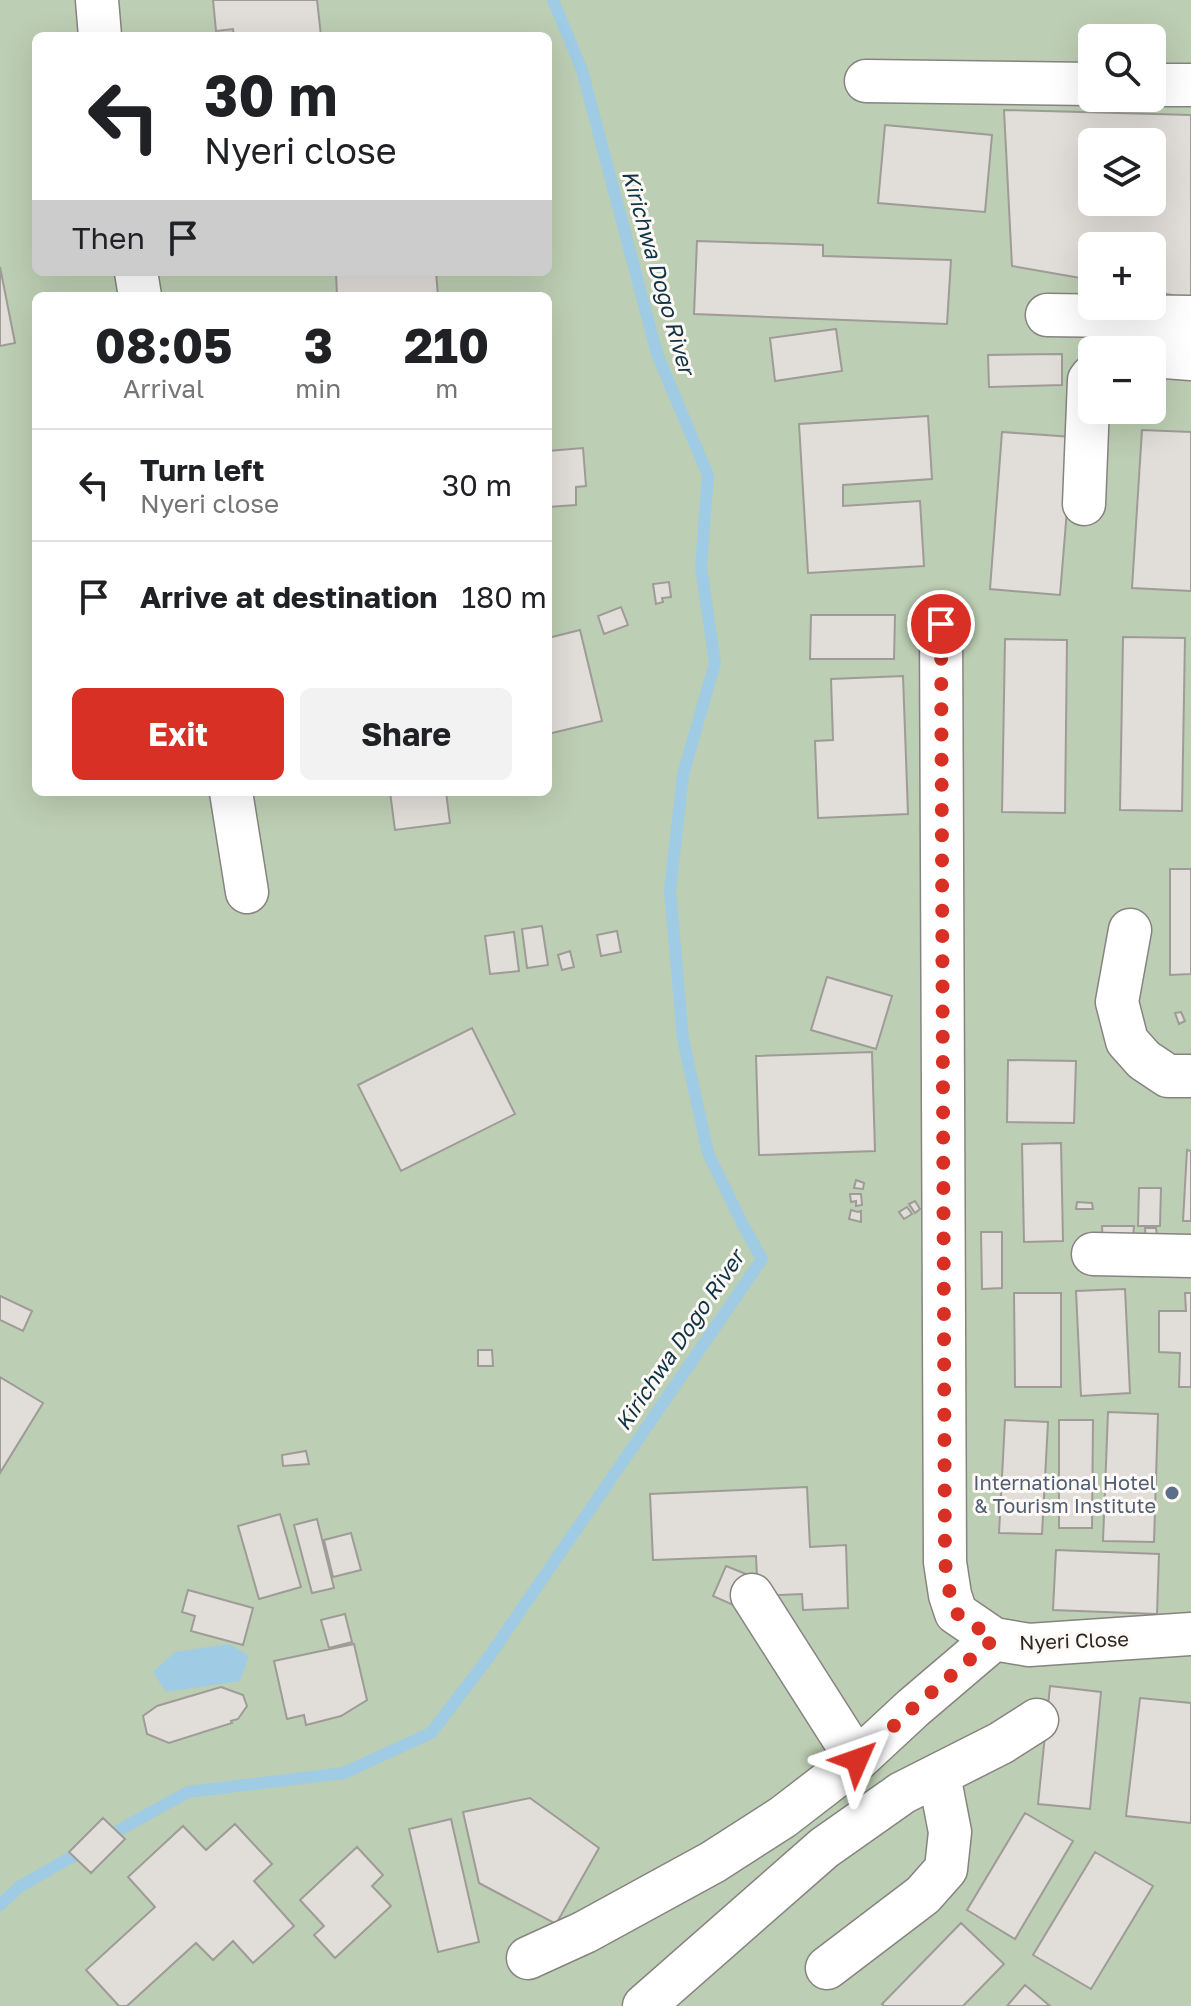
<!DOCTYPE html>
<html lang="en">
<head>
<meta charset="utf-8">
<style>
  :root { --surface:#fff; --page:#f2f2f2; --text:#202124; --muted:#757577; --line:#e0e0e0; --accent:#d93025 }
  body { margin:0; font-family:"Golos Text",sans-serif; background:var(--page); color:var(--text); height:100vh; display:flex; flex-direction:column; font-size:30px; white-space:nowrap }
  * { box-sizing:border-box; margin:0 }
  p { font-size:26px; color:var(--muted) }
  .icon { flex:none; width:44px; height:44px; fill:none; stroke:currentColor; stroke-width:2; stroke-linecap:round; stroke-linejoin:round }
  .map { position:relative; flex:1; overflow:hidden }
  .panel { position:absolute; left:32px; top:292px; width:520px; height:504px; display:flex; flex-direction:column; background:var(--surface); border-radius:12px; box-shadow:0 8px 32px #0002 }
  .panel>* { flex:none }
  .hud { position:absolute; left:32px; top:32px; width:520px; height:244px; border-radius:12px; box-shadow:0 8px 32px #0002; background:#fff; color:var(--text); overflow:hidden }
  .controls { position:absolute; left:1078px; top:24px; display:grid; gap:16px }
  .controls a { display:grid; place-items:center; width:88px; height:88px; border-radius:12px; background:var(--surface); box-shadow:0 8px 32px #0002; font-size:40px }
  .pin { position:absolute; display:grid; place-items:center; width:68px; height:68px; color:#fff; margin:-34px; border:4px solid #fff; border-radius:50%; box-shadow:0 2px 8px #0007 }
  .me { position:absolute; width:88px; margin:-44px; rotate:47deg; stroke-linejoin:round; filter:drop-shadow(0 0 6px #0008) }
  .turn { display:flex; align-items:center; gap:28px; height:168px; padding:0 40px; font-size:36px }
  .turn .icon { width:104px; height:104px; stroke-width:2.5 }
  .turn b { display:block; font-size:56px; line-height:68px }
  .then { display:flex; align-items:center; height:76px; padding:0 40px; background:#0003; gap:16px; font-size:30px }
  .eta { display:flex; justify-content:space-evenly; align-items:center; height:136px; text-align:center }
  .eta b { font-size:48px; font-weight:700; line-height:56px }
  .primary-button { display:flex; gap:16px; margin-top:auto; padding:16px 40px }
  .primary-button a { flex:1; height:92px; border-radius:12px; background:var(--accent); color:#fff; font-size:32px; font-weight:700; line-height:92px; text-align:center }
  .primary-button a+a { background:var(--page); color:var(--text) }
  ul { padding:0; list-style:none }
  li { display:flex; align-items:center; gap:24px; height:112px; padding:0 40px; border-top:2px solid var(--line) }
  li div { flex:1 }
  li b { display:block; font-size:30px }
  li em { font-style:normal }
  .map>svg:first-child { display:block }
  .green { fill:#bcceb3; fill-rule:evenodd }
  .water { fill:#9fcce4 }
  .lines { fill:none; stroke-linecap:round; stroke-linejoin:round }
  .stream { stroke:#9fcce4; stroke-width:12 }
  .building { fill:#e1ddd9; stroke:#9f9b97; stroke-width:2; fill-rule:evenodd }
  .minor-casing { stroke:#878380; stroke-width:45 }
  .minor { stroke:#fff; stroke-width:42 }
  .route { stroke:#d93025; stroke-width:14; stroke-dasharray:0 25.2 }
  .service-dot { fill:#5c6f8a; stroke:#fef9f5; stroke-width:3 }
  .labels { text-anchor:middle; dominant-baseline:central; stroke-width:6; stroke-linejoin:round; paint-order:stroke }
  .service-label { font-size:20px; fill:#4e5e75; stroke:#fef9f5; text-anchor:end }
  .street-label { font-size:20px; fill:#2a2826; stroke:#fef9f5 }
  .water-label { font-size:22px; font-style:italic; fill:#0e3446; stroke:#fef9f5 }
</style>
</head>
<body>
<div class="map">
<svg width="1191" height="2006" viewBox="0 0 1191 2006">
  <rect width="100%" height="100%" fill="#fef9f5"/>
  <path class="green" d="M 0,0 L 1191,0 L 1191,2006 L 0,2006 ZM 36,36 L 548,36 L 548,272 L 36,272 ZM 1092,38 L 1152,38 L 1152,98 L 1092,98 ZM 1092,142 L 1152,142 L 1152,202 L 1092,202 ZM 1092,246 L 1152,246 L 1152,306 L 1092,306 ZM 36,296 L 548,296 L 548,792 L 36,792 ZM 1092,350 L 1152,350 L 1152,410 L 1092,410 Z"/>
  <path class="water" d="M 229,1644 L 249,1656 L 240,1681 L 166,1692 L 153,1672 L 175,1652 Z"/>
  <g class="lines">
    <path class="stream" d="M 103,1839 L 188,1792 L 344,1773 L 431,1733 L 486,1661 L 762,1259 L 743,1225 L 708,1153 L 683,1039 L 670,890 L 683,775 L 715,663 L 701,567 L 708,475 L 657,354 L 582,70 L 553,0
      M 0,1905 L 19,1887 L 87,1848"/>
  </g>
  <path class="building" d="M 213,0 L 317,0 L 321,36 L 234,36 L 233,29 L 216,31 Z
    M 1004,110 L 1191,115 L 1191,299 L 1152,291 L 1152,246 L 1092,246 L 1092,280 L 1012,266 ZM 1092,142 L 1152,142 L 1152,202 L 1092,202 Z
    M 885,125 L 992,135 L 985,212 L 878,203 Z
    M 697,241 L 823,245 L 823,256 L 951,260 L 947,324 L 694,314 Z
    M 0,267 L 15,343 L 0,346 Z
    M 336,272 L 436,272 L 438,296 L 337,296 Z
    M 836,329 L 842,371 L 775,381 L 770,338 Z
    M 1062,354 L 1062,385 L 989,387 L 988,355 Z
    M 928,416 L 932,479 L 843,485 L 843,506 L 920,501 L 924,566 L 808,573 L 799,424 Z
    M 1142,430 L 1191,432 L 1191,591 L 1132,588 Z
    M 1002,432 L 1073,437 L 1060,595 L 990,589 Z
    M 583,448 L 586,486 L 576,487 L 576,505 L 548,507 L 548,451 Z
    M 669,582 L 671,597 L 662,598 L 663,602 L 656,604 L 653,584 Z
    M 621,607 L 628,625 L 604,634 L 598,616 Z
    M 811,615 L 895,615 L 894,659 L 810,659 Z
    M 580,630 L 602,721 L 548,734 L 548,638 Z
    M 1123,637 L 1185,638 L 1182,811 L 1120,810 Z
    M 1005,639 L 1067,640 L 1065,813 L 1002,812 Z
    M 903,676 L 908,814 L 818,818 L 815,741 L 833,740 L 831,679 Z
    M 390,792 L 446,792 L 450,823 L 395,830 Z
    M 1170,869 L 1191,869 L 1191,974 L 1170,975 Z
    M 542,926 L 548,965 L 527,968 L 522,929 Z
    M 617,931 L 621,952 L 601,956 L 597,935 Z
    M 514,932 L 519,971 L 490,974 L 485,936 Z
    M 570,951 L 574,967 L 562,970 L 558,955 Z
    M 827,977 L 892,996 L 876,1049 L 811,1030 Z
    M 1181,1012 L 1185,1021 L 1179,1024 L 1175,1013 Z
    M 472,1028 L 515,1114 L 401,1171 L 358,1085 Z
    M 872,1052 L 875,1151 L 759,1155 L 756,1056 Z
    M 1008,1060 L 1076,1061 L 1074,1123 L 1007,1122 Z
    M 1061,1143 L 1063,1241 L 1024,1242 L 1022,1144 Z
    M 1187,1150 L 1191,1151 L 1191,1221 L 1183,1221 Z
    M 856,1180 L 864,1183 L 863,1189 L 854,1188 Z
    M 1139,1188 L 1161,1188 L 1160,1226 L 1138,1226 Z
    M 850,1194 L 861,1194 L 862,1205 L 856,1206 L 856,1201 L 851,1202 Z
    M 915,1201 L 920,1209 L 915,1213 L 909,1204 Z
    M 1077,1202 L 1092,1203 L 1093,1209 L 1076,1209 Z
    M 907,1207 L 912,1214 L 904,1219 L 899,1212 Z
    M 851,1210 L 858,1212 L 861,1211 L 861,1222 L 849,1219 Z
    M 1102,1226 L 1134,1226 L 1132,1248 L 1103,1247 Z
    M 1145,1228 L 1156,1228 L 1158,1242 L 1146,1242 Z
    M 981,1232 L 1002,1232 L 1002,1288 L 982,1289 Z
    M 1125,1289 L 1130,1393 L 1081,1396 L 1076,1291 Z
    M 1014,1293 L 1061,1293 L 1061,1387 L 1015,1387 Z
    M 1185,1293 L 1191,1293 L 1191,1387 L 1179,1387 L 1180,1353 L 1159,1352 L 1159,1311 L 1186,1311 Z
    M 0,1296 L 32,1311 L 23,1331 L 0,1320 Z
    M 478,1350 L 492,1350 L 493,1366 L 478,1366 Z
    M 0,1377 L 43,1403 L 0,1473 Z
    M 1108,1412 L 1158,1414 L 1154,1542 L 1103,1541 Z
    M 1005,1420 L 1048,1422 L 1042,1534 L 999,1533 Z
    M 1059,1420 L 1093,1420 L 1092,1528 L 1059,1528 Z
    M 306,1451 L 309,1464 L 283,1466 L 282,1455 Z
    M 807,1487 L 810,1547 L 846,1545 L 848,1608 L 803,1610 L 802,1594 L 758,1596 L 756,1556 L 653,1560 L 650,1494 Z
    M 280,1514 L 301,1587 L 259,1599 L 238,1526 Z
    M 317,1519 L 334,1588 L 312,1593 L 294,1525 Z
    M 351,1533 L 361,1570 L 333,1577 L 324,1540 Z
    M 1056,1550 L 1159,1554 L 1157,1614 L 1053,1610 Z
    M 726,1566 L 756,1578 L 742,1609 L 713,1596 Z
    M 188,1590 L 253,1608 L 243,1645 L 191,1631 L 195,1616 L 182,1612 Z
    M 345,1614 L 352,1642 L 329,1648 L 321,1620 Z
    M 354,1644 L 367,1700 L 341,1716 L 306,1725 L 304,1715 L 287,1719 L 274,1661 Z
    M 1050,1686 L 1101,1692 L 1090,1809 L 1038,1804 Z
    M 221,1687 L 243,1695 L 247,1706 L 238,1719 L 231,1721 L 232,1723 L 169,1743 L 147,1734 L 143,1716 L 157,1706 Z
    M 1140,1698 L 1191,1703 L 1191,1823 L 1126,1816 Z
    M 530,1798 L 599,1848 L 556,1924 L 479,1883 L 463,1812 Z
    M 1025,1813 L 1073,1841 L 1015,1939 L 967,1910 Z
    M 103,1818 L 125,1839 L 91,1873 L 69,1852 Z
    M 451,1819 L 479,1942 L 438,1952 L 409,1829 Z
    M 235,1824 L 272,1864 L 254,1881 L 294,1926 L 253,1963 L 233,1941 L 213,1960 L 196,1943 L 127,2006 L 119,2006 L 86,1970 L 155,1907 L 128,1877 L 183,1826 L 206,1850 Z
    M 357,1847 L 383,1875 L 372,1886 L 391,1906 L 335,1958 L 314,1935 L 324,1926 L 300,1900 Z
    M 1095,1852 L 1153,1886 L 1091,1989 L 1033,1955 Z
    M 961,1923 L 1004,1964 L 963,2006 L 884,2006 L 882,2004 Z
    M 1025,1985 L 1050,2006 L 1007,2006 Z"/>
  <g class="lines">
    <g class="minor-casing">
      <path id="minor" d="M 97,0 L 100,36
        M 866,81 L 1092,84
        M 1152,85 L 1191,85
        M 136,272 L 140,296
        M 1047,315 L 1191,317
        M 1152,356 L 1191,359
        M 1084,504 L 1089,380 L 1092,376
        M 941,624 L 945,1562 L 950,1595 L 956,1613 L 994,1639
        M 231,792 L 247,892
        M 1130,930 L 1117,1002 L 1127,1041 L 1144,1060 L 1168,1076 L 1191,1076
        M 1093,1254 L 1191,1256
        M 752,1595 L 857,1760
        M 528,1958 L 585,1932 L 713,1862 L 783,1817 L 857,1760 L 913,1708 L 994,1639 L 1029,1645 L 1191,1634
        M 827,1968 L 923,1895 L 946,1869 L 950,1832 L 939,1775
        M 644,2006 L 824,1848 L 902,1793 L 1001,1743 L 1037,1720"/>
    </g>
    <use href="#minor" class="minor"/>
  </g>
  <g class="lines">
    <path class="route" d="M 857,1760 L 913,1708 L 994,1639 L 956,1613 L 950,1595 L 945,1562 L 941,624"/>
  </g>
  <circle class="service-dot" cx="1172" cy="1493" r="8"/>
  <g class="labels">
    <g class="service-label">
      <text x="1156" y="1482">International Hotel<tspan x="1156" dy="23">&amp; Tourism Institute</tspan></text>
    </g>
    <g class="street-label">
      <text transform="translate(1074 1640) rotate(-2)">Nyeri Close</text>
    </g>
    <g class="water-label">
      <text transform="translate(659 272) rotate(74)">Kirichwa Dogo River</text>
      <text transform="translate(679 1340) rotate(-56)">Kirichwa Dogo River</text>
    </g>
  </g>
</svg>
<div class="controls">
<a><svg class="icon" aria-label="search" viewBox="0 0 24 24"><circle cx="10" cy="10" r="6"/><path d="M15 15l6 6"/></svg></a>
<a><svg class="icon" aria-label="layers" viewBox="0 0 24 24"><path d="M12 4l9 5-9 5-9-5zM3 14l9 5 9-5"/></svg></a>
<a>+</a>
<a>−</a>
</div>
<div class="pin" style="left:941px;top:624px;background:#d93025"><svg class="icon" aria-label="arrive" viewBox="0 0 24 24"><path d="M6 21V4h12l-3 4 3 4H6"/></svg></div>
<svg class="me" style="left:857px;top:1760px" viewBox="-20 -20 40 40"><path d="M0-17L14 15 0 8-14 15z" fill="#d93025" stroke="#fff" stroke-width="4"/></svg>
<div class="hud">
<div class="turn"><svg class="icon" aria-label="left" viewBox="0 0 24 24"><path d="M17 20v-9H6M10 6l-5 5 5 5"/></svg><div><b>30 m</b>Nyeri close</div></div>
<div class="then">Then<svg class="icon" aria-label="arrive" viewBox="0 0 24 24"><path d="M6 21V4h12l-3 4 3 4H6"/></svg></div>
</div>
<section class="panel">
<div class="eta">
<div><b>08:05</b><p>Arrival</p></div>
<div><b>3</b><p>min</p></div>
<div><b>210</b><p>m</p></div>
</div>
<ul>
<li><svg class="icon" aria-label="left" viewBox="0 0 24 24"><path d="M17 20v-9H6M10 6l-5 5 5 5"/></svg><div><b>Turn left</b><p>Nyeri close</p></div><em>30 m</em></li>
<li><svg class="icon" aria-label="arrive" viewBox="0 0 24 24"><path d="M6 21V4h12l-3 4 3 4H6"/></svg><div><b>Arrive at destination</b></div><em>180 m</em></li>
</ul>
<div class="primary-button"><a>Exit</a><a>Share</a></div>
</section>
</div>
</body>
</html>
